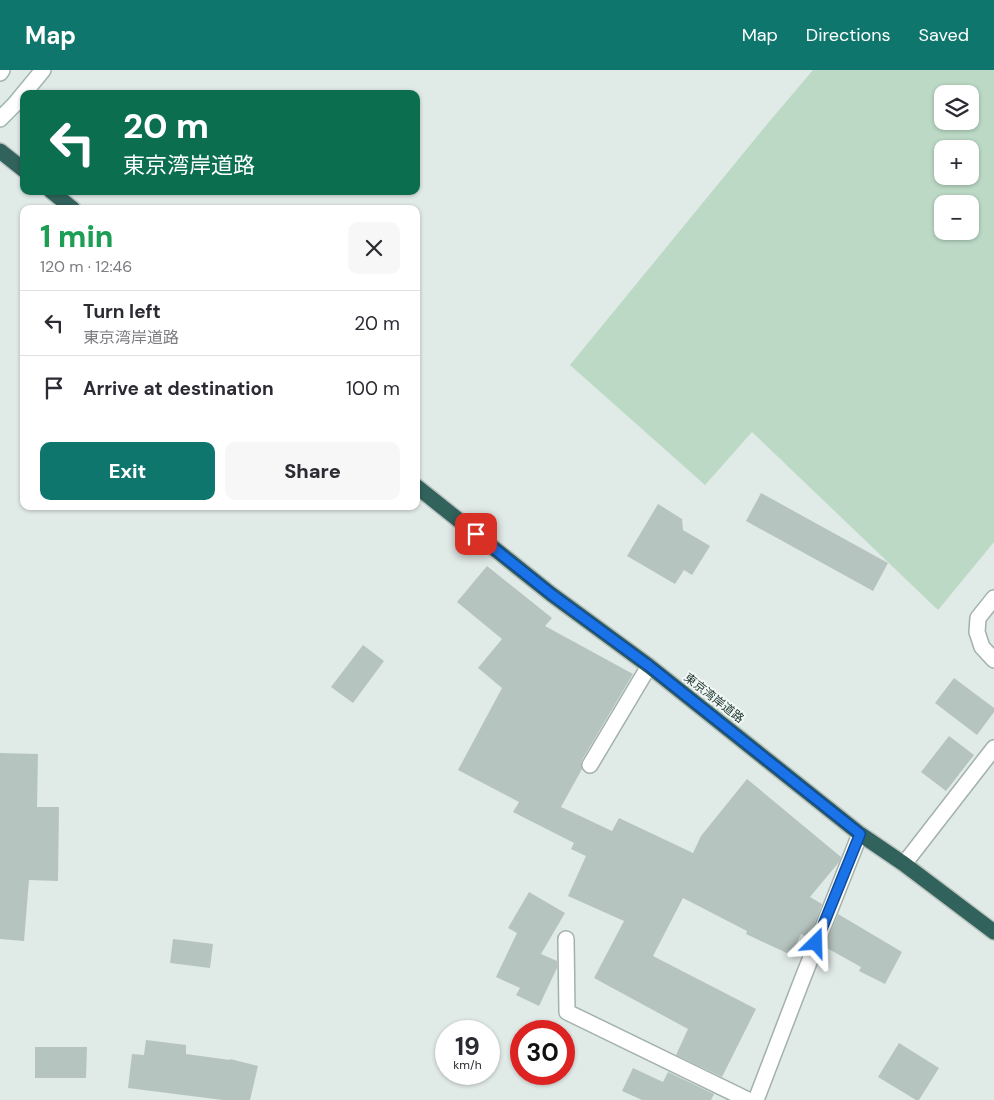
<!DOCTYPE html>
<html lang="en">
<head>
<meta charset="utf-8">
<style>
  :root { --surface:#fff; --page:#f7f7f7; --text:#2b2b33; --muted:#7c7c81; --line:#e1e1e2; --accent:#0f766e }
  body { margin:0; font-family:"DM Sans","Noto Sans JP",sans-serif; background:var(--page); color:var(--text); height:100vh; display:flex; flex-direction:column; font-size:19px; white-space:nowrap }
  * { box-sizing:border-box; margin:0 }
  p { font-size:16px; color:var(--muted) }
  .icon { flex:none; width:28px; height:28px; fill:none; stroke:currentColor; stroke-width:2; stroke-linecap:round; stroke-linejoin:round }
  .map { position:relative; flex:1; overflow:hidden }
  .drawer { position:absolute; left:20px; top:135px; width:400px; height:305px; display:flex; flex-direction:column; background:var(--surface); border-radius:10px; box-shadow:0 1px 4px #0004 }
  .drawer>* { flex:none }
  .banner { position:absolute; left:20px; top:20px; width:400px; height:105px; border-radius:10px; box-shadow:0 1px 4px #0004; background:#0b6e4f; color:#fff; overflow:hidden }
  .buttons { position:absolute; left:934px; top:15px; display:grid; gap:10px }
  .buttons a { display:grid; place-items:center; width:45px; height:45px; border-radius:10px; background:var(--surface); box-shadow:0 1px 4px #0004; font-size:25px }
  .speed { position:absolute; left:435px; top:950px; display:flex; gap:10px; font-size:25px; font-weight:700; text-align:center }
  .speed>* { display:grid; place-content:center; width:65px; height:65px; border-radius:50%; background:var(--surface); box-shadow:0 1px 4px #0004; line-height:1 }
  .speed small { font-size:12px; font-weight:400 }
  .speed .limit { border:8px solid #d22; background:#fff; color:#111 }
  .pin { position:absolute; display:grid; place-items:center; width:42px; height:42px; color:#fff; margin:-21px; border-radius:10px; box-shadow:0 2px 8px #0006 }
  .me { position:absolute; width:55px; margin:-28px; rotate:22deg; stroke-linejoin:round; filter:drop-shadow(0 0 4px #0008) }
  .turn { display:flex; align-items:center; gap:18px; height:105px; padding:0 20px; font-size:22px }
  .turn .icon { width:65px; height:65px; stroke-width:2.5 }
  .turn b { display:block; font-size:35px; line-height:42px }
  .round { display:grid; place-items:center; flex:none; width:52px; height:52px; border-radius:10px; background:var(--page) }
  .overview { display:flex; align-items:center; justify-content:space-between; height:85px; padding:0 20px }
  h1 { font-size:30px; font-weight:800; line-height:38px; color:#1e9e55 }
  .primary-button { display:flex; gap:10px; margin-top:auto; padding:10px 20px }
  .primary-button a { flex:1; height:58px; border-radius:10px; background:var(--accent); color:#fff; font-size:20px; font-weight:800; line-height:58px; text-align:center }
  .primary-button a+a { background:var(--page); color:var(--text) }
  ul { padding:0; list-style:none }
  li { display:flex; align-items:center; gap:15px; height:65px; padding:0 20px; border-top:1px solid var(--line) }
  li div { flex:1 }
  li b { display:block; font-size:19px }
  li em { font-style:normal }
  header { display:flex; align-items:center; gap:30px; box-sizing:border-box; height:70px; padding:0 25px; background:var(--accent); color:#fff }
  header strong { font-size:24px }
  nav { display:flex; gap:28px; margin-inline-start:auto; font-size:18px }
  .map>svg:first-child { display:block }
  .green { fill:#bbd9c5; fill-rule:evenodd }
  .building { fill:#b6c4bf }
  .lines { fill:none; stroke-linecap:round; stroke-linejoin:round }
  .street-casing { stroke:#a3b1ad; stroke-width:18 }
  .secondary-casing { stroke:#a0b5ae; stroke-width:18 }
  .highway-casing { stroke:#bdc4c2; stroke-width:18 }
  .street { stroke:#fff; stroke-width:15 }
  .secondary { stroke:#fff; stroke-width:15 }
  .highway { stroke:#31625b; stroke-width:15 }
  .route-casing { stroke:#114b97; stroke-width:12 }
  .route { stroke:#1a73e8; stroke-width:9 }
  .labels { text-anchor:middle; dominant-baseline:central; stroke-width:4; stroke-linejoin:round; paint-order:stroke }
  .street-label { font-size:12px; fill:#223934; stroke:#f0f7f4 }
</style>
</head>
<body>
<header>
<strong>Map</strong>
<nav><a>Map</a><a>Directions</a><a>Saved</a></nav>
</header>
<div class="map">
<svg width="994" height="1030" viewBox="0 0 994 1030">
  <rect width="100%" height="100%" fill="#e0eae6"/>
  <path class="green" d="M 813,0 L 994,0 L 994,472 L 938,540 L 752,362 L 705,415 L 570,295 L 769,52 ZM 942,24 L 970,24 L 970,51 L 942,51 ZM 942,79 L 970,79 L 970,106 L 942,106 ZM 942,134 L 970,134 L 970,161 L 942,161 Z"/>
  <path class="building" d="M 761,423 L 888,493 L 873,521 L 746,451 Z
    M 658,434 L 682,449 L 683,460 L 710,476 L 692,505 L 684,500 L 675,514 L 627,486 Z
    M 487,496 L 552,548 L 545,556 L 633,604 L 582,690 L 581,694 L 582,699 L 561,737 L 612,761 L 619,748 L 693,783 L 701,766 L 747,709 L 841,787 L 839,792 L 810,827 L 822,834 L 809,868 L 801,864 L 791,885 L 746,864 L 747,861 L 683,828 L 653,886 L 756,939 L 722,1007 L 676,985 L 688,959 L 594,908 L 624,851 L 568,826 L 586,786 L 571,779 L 574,773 L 513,742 L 519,732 L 458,700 L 502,618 L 478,598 L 502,569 L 457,532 Z
    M 363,575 L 384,591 L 353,633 L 331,617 Z
    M 954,608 L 994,638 L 994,642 L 977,665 L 935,633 Z
    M 949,666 L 974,685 L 946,721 L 921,702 Z
    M 0,683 L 38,684 L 37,737 L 59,737 L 58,811 L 29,810 L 24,871 L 0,869 Z
    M 529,822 L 565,843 L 541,884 L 557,891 L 557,898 L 539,936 L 516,925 L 520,918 L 496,907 L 517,863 L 508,858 Z
    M 838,844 L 902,882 L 885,914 L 859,901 L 861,897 L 825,877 Z
    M 173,869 L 213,874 L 210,898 L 170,893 Z
    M 146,970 L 186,975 L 186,984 L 230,990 L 230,989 L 258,996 L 250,1030 L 223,1030 L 128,1018 L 132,984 L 144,985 Z
    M 899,973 L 939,998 L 919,1030 L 916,1030 L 878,1007 Z
    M 35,977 L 87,977 L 86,1008 L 35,1008 Z
    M 633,998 L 663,1012 L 668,1002 L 714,1024 L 711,1030 L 642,1030 L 622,1021 Z"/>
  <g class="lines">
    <g class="street-casing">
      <path id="street" d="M 994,528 L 978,548 L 977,562 L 982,577 L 994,590
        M 590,695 L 649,596
        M 904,794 L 994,678
        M 566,869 L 567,942 L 748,1030
        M 756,1030 L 802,910 L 860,764"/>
    </g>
    <g class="secondary-casing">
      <path id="secondary" d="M 0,3 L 2,0
        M 0,49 L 15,34 L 43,0"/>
    </g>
    <g class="highway-casing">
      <path id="highway" d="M 0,81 L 24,100
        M 51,121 L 73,139
        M 416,416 L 551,524 L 649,596 L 860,764 L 904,794 L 994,862"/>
    </g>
    <use href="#street" class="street"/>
    <use href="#secondary" class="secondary"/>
    <use href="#highway" class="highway"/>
  </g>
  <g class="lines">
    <g class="route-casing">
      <path id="route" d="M 476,464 L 551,524 L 649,596 L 860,764 L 816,873"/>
    </g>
    <use href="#route" class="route"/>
  </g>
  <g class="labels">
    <g class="street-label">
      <text transform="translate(714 628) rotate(38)">東京湾岸道路</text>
    </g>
  </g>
</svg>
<div class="buttons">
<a><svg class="icon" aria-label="layers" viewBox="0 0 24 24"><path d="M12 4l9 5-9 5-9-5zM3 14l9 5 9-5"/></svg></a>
<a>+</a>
<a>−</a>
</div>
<div class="speed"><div>19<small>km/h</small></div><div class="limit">30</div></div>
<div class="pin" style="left:476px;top:464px;background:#d93025"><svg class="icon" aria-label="arrive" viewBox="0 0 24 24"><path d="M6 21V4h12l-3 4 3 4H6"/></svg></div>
<svg class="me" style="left:816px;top:873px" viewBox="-20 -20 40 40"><path d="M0-17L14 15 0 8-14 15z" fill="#1a73e8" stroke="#fff" stroke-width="4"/></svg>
<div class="banner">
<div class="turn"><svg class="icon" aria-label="left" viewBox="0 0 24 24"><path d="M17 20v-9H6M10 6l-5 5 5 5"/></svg><div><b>20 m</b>東京湾岸道路</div></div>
</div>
<section class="drawer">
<div class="overview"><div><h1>1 min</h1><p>120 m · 12:46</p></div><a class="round"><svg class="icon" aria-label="close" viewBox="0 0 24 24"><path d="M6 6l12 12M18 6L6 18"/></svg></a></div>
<ul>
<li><svg class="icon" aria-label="left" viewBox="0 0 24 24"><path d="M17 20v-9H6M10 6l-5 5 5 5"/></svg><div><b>Turn left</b><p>東京湾岸道路</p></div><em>20 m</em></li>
<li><svg class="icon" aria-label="arrive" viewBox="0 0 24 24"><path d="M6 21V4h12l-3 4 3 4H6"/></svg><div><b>Arrive at destination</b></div><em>100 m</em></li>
</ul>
<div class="primary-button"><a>Exit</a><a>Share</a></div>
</section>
</div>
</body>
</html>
